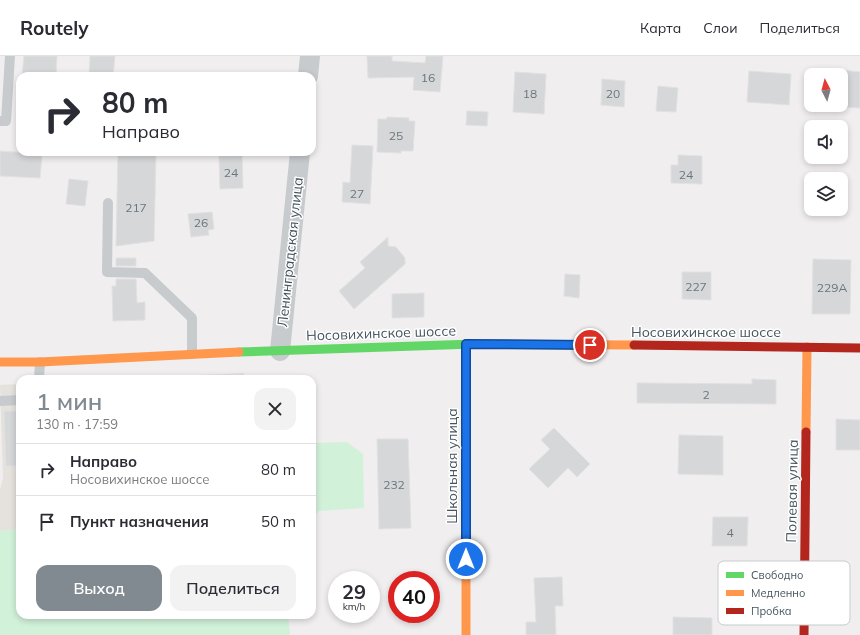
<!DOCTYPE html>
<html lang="ru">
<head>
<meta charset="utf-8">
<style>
  :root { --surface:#fff; --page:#f2f2f3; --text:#2b2b33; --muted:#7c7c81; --line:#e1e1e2; --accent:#808a90 }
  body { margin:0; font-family:Mulish,sans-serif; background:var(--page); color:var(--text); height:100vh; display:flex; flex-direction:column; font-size:15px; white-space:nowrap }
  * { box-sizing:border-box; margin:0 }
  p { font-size:13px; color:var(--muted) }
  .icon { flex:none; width:22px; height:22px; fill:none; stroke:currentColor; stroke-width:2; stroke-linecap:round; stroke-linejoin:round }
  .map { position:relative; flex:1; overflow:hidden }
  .details { position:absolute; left:16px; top:319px; width:300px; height:244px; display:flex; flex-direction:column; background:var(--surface); border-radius:12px; box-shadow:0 2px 6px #0003 }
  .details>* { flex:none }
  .guide { position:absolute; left:16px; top:16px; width:300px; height:84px; border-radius:12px; box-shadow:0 2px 6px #0003; background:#fff; color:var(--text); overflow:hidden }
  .needle { width:26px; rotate:354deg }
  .fabs { position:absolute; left:804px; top:12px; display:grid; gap:8px }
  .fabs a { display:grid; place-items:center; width:44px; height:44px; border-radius:8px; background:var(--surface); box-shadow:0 2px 6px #0003; font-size:20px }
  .speed { position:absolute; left:328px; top:515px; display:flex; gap:8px; font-size:20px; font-weight:700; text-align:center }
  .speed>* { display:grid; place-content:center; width:52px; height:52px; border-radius:50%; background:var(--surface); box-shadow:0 2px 6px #0003; line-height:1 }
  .speed small { font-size:10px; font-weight:400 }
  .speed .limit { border:6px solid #d22; background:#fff; color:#111 }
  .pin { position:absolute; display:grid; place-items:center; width:34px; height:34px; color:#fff; margin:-17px; border:2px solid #fff; border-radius:50%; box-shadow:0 1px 4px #0007 }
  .me { position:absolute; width:44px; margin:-22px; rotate:0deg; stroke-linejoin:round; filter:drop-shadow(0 0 3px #0008) }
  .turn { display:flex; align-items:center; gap:14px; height:84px; padding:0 20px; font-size:18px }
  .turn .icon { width:52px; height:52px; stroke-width:2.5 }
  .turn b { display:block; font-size:28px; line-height:34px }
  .round { display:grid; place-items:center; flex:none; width:42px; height:42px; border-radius:12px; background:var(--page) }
  .headline { display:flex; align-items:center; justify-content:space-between; height:68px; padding:0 20px }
  h1 { font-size:24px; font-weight:600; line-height:30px; color:var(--accent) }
  .button { display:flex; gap:8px; margin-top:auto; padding:8px 20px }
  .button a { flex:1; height:46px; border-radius:12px; background:var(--accent); color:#fff; font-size:16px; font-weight:600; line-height:46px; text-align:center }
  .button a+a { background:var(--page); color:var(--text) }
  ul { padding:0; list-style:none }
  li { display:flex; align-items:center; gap:12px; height:52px; padding:0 20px; border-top:1px solid var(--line) }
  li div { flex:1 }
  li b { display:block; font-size:15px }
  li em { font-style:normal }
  header { display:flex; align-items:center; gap:24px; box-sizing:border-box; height:56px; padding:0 20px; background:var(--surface); border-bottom:1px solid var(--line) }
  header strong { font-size:19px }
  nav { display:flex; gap:22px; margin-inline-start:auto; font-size:14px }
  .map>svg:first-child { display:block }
  .commercial { fill:#e5e1dc }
  .green { fill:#d1f1d9 }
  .building { fill:#d6d7d9; stroke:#e1e0e2 }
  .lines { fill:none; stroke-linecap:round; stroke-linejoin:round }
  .lane { stroke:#c7cbce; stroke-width:10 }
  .street { stroke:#c7cbce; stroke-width:20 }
  .fast { stroke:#63d668; stroke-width:9 }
  .slow { stroke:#ff974d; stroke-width:9 }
  .jam { stroke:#b3261e; stroke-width:9 }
  .route-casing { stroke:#114b97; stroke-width:10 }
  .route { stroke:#1a73e8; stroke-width:7 }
  .labels { text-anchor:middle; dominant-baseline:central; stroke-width:3; stroke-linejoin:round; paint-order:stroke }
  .number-label { font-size:12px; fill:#6a767d }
  .street-label { font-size:14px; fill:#44545d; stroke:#fff }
  .key { fill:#fff; stroke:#c7ccce; stroke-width:1 }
  .key-label { font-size:11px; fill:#44545d }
</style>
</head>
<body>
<header>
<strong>Routely</strong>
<nav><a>Карта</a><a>Слои</a><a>Поделиться</a></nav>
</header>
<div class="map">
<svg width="860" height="579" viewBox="0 0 860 579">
  <rect width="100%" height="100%" fill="#f0eeef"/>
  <path class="commercial" d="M 244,317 L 245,323 L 121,323 Z
    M 20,328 L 20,473 L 0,475 L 0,434 L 3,422 L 0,329 Z"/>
  <path class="green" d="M 347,386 L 363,398 L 364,452 L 319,455 L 312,462 L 312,387 Z
    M 20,473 L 20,559 L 288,559 L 290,579 L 0,579 L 0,475 Z"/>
  <path class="building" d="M 24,0 L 57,0 L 56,20 L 22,20 Z
    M 90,0 L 115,0 L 113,20 L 89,20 Z
    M 367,0 L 392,0 L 392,5 L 425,7 L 426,0 L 443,0 L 440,36 L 413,34 L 414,21 L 368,22 Z
    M 841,14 L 860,16 L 860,52 L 841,51 Z
    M 749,15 L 791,18 L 789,49 L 747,46 Z
    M 515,16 L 546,18 L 544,58 L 513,56 Z
    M 602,23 L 625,25 L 624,51 L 601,49 Z
    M 658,30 L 678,32 L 676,56 L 656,55 Z
    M 467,55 L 488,56 L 487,70 L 466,69 Z
    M 387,61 L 409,62 L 409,65 L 415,65 L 413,95 L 401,95 L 401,97 L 377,96 L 378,63 L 387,63 Z
    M 352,89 L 373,90 L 370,148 L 342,146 L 343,126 L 350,127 Z
    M 0,95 L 42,98 L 40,122 L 0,120 Z
    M 118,96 L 156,97 L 154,185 L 116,190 Z
    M 242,99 L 243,132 L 220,133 L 219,100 Z
    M 678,99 L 702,100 L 702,128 L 671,127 L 671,109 L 678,109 Z
    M 69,123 L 88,125 L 85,150 L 66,148 Z
    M 212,156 L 214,173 L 208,174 L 209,179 L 191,181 L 188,158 Z
    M 388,181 L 388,190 L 396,191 L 405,202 L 405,208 L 354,253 L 339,235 L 365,212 L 360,206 Z
    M 116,202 L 136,202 L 136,210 L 116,210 Z
    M 813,203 L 851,204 L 850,258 L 812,258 Z
    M 682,216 L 711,216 L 711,244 L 682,243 Z
    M 565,218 L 580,219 L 579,242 L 564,240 Z
    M 116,223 L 136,223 L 137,247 L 145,246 L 145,264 L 113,265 L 112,230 L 116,230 Z
    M 424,237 L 424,261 L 392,262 L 392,238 Z
    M 752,323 L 776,324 L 776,348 L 637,347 L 637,327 L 752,328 Z
    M 4,355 L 20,355 L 20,410 L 6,410 Z
    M 836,363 L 860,364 L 860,394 L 836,394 Z
    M 554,372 L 590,408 L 577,421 L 568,412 L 548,432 L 529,413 L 550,393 L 541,384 Z
    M 679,379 L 723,380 L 723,419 L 678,418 Z
    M 377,383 L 408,383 L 411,472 L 379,473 Z
    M 713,461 L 748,461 L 747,490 L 712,490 Z
    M 562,521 L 563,550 L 555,550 L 556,579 L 526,579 L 526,566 L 536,566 L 534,522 Z
    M 673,561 L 712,562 L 712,579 L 673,579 Z"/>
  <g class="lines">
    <path class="lane" d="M 0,65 L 6,65 L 10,0
      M 108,147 L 107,216 L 145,217 L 192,262 L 192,298
      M 39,323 L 40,306
      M 0,345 L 20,344"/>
    <path class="street" d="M 308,20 L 310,0
      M 280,295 L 300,96"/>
    <path class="fast" d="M 239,296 L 474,288"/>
    <path class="slow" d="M 474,288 L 634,289
      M 0,306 L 40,306 L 239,296
      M 806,376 L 807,291
      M 466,446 L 466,579"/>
    <path class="jam" d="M 466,288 L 466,446
      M 634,289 L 860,292
      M 804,579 L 806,376"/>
  </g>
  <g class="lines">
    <g class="route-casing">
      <path id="route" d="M 466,503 L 466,288 L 590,289"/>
    </g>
    <use href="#route" class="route"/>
  </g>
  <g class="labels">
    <g class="number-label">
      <text x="428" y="21">16</text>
      <text x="530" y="37">18</text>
      <text x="613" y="37">20</text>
      <text x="396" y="79">25</text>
      <text x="231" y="116">24</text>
      <text x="686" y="118">24</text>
      <text x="357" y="137">27</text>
      <text x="136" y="151">217</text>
      <text x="201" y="166">26</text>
      <text x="696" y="230">227</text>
      <text x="832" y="231">229А</text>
      <text x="706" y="338">2</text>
      <text x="394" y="428">232</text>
      <text x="730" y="476">4</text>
    </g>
    <g class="street-label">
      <text transform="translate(290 196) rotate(-84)">Ленинградская улица</text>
      <text x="706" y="276">Носовихинское шоссе</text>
      <text transform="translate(381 277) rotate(-2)">Носовихинское шоссе</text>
      <text transform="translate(452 410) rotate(-90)">Школьная улица</text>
      <text transform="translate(792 435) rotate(-89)">Полевая улица</text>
    </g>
  </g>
  <rect x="718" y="505" width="132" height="64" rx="6" class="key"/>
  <rect x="726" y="516" width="18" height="6" fill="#63d668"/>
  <rect x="726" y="534" width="18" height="6" fill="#ff974d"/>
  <rect x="726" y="552" width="18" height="6" fill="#b3261e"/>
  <g class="key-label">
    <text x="751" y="523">Свободно</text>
    <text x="751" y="541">Медленно</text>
    <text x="751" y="559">Пробка</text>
  </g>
</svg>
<div class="fabs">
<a><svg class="needle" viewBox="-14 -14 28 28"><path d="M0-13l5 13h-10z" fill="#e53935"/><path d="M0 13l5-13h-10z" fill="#7c7c81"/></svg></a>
<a><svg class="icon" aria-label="sound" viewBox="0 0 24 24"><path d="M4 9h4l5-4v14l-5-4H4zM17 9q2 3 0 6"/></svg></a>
<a><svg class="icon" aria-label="layers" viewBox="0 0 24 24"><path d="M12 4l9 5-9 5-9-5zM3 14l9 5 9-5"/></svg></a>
</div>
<div class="speed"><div>29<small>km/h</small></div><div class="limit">40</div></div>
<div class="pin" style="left:590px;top:289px;background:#d93025"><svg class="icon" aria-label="arrive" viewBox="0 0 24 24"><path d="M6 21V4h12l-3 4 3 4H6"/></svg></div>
<svg class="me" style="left:466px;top:503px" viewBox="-20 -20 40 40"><circle r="17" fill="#1a73e8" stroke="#fff" stroke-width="3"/><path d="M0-11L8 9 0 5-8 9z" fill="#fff"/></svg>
<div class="guide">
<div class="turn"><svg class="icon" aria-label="right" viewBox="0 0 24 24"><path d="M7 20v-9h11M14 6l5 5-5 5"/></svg><div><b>80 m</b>Направо</div></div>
</div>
<section class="details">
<div class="headline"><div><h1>1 мин</h1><p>130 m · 17:59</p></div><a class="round"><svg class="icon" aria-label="close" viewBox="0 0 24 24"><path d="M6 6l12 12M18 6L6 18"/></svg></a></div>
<ul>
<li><svg class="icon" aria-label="right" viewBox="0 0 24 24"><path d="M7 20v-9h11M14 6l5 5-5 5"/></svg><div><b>Направо</b><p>Носовихинское шоссе</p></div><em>80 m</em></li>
<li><svg class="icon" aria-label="arrive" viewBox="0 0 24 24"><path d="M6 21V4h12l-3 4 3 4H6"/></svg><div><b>Пункт назначения</b></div><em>50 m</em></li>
</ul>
<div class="button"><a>Выход</a><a>Поделиться</a></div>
</section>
</div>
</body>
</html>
